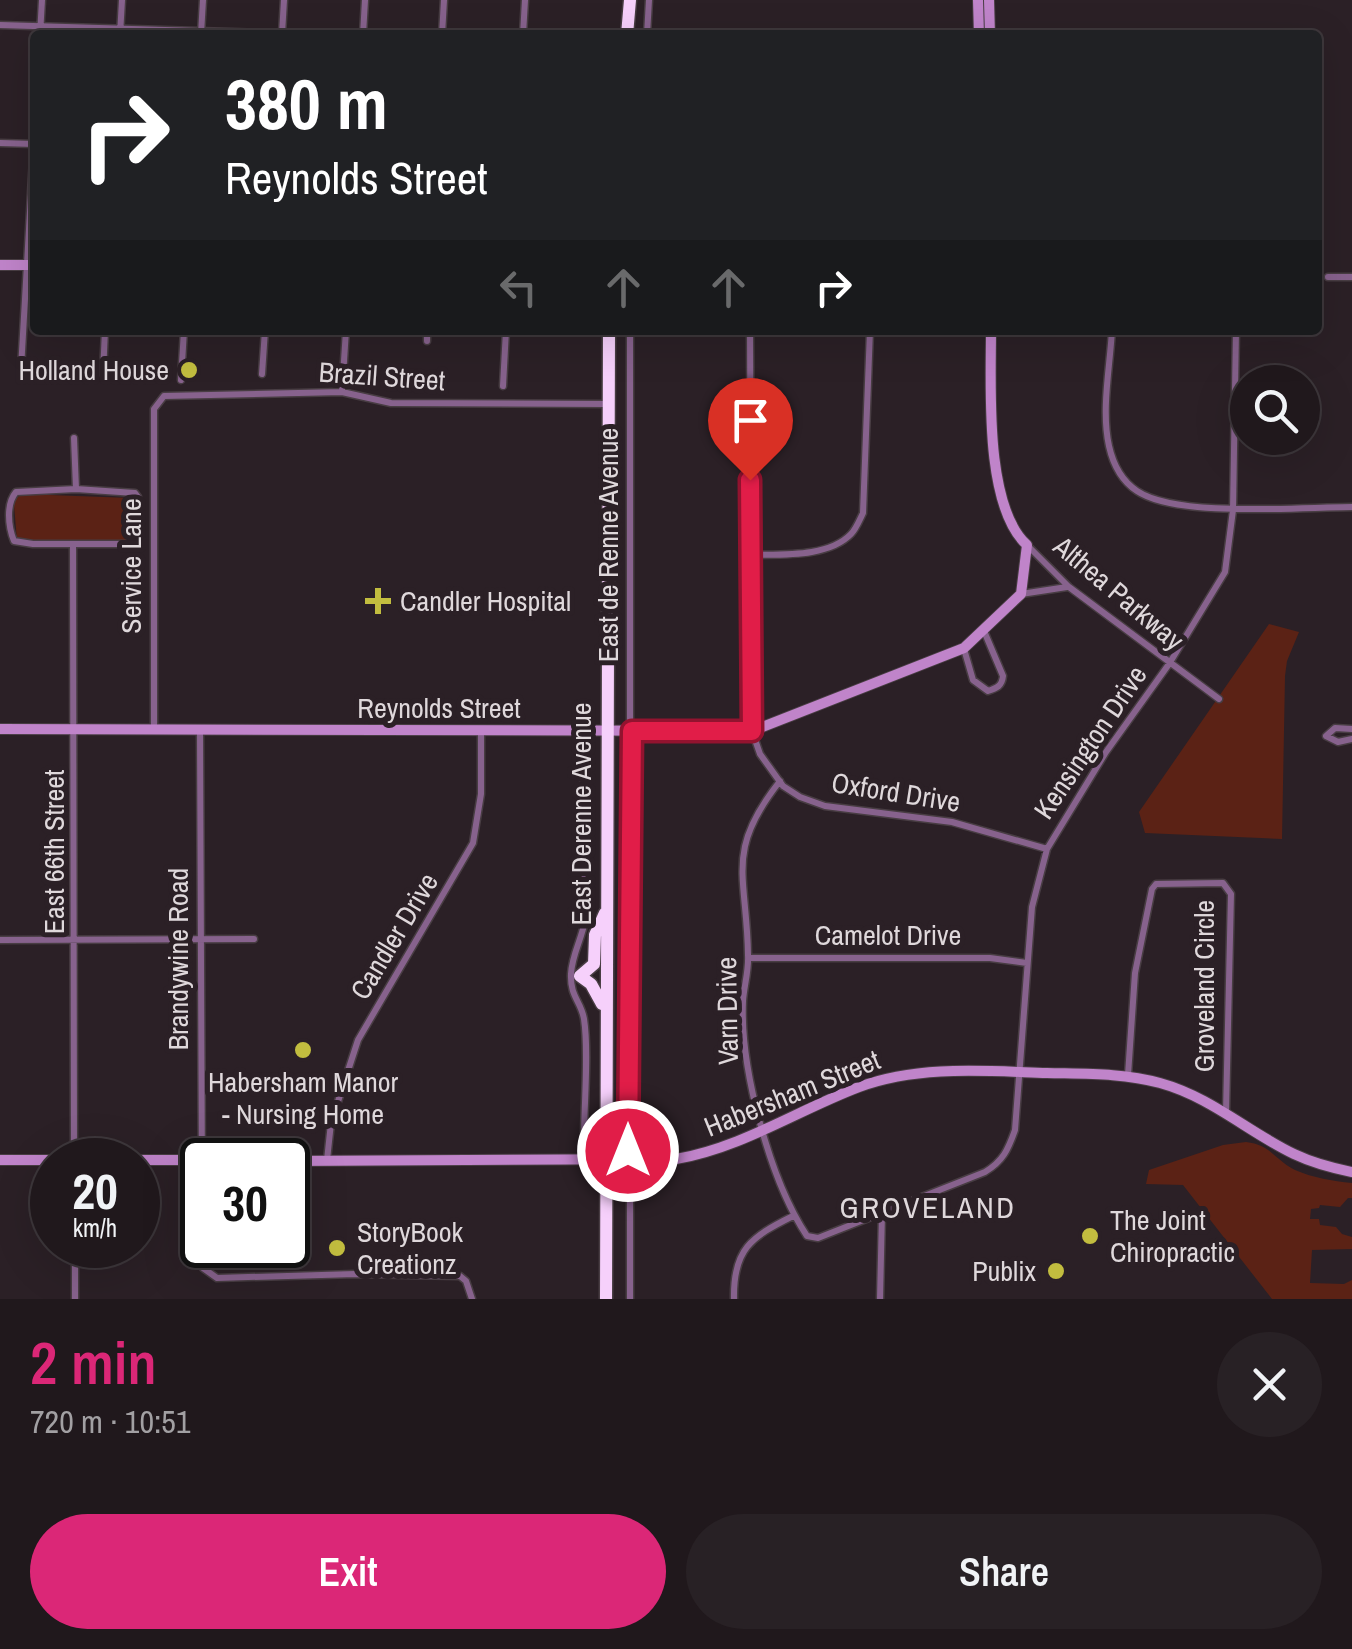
<!DOCTYPE html>
<html lang="en">
<head>
<meta charset="utf-8">
<style>
  :root { --surface:#20181c; --page:#282125; --text:#f1f3f6; --muted:#a2a0a3; --line:#3d373b; --accent:#db2777 }
  body { margin:0; font-family:"Archivo Narrow",sans-serif; background:var(--page); color:var(--text); height:100vh; display:flex; flex-direction:column; font-size:38px; white-space:nowrap }
  * { box-sizing:border-box; margin:0 }
  p { font-size:32px; color:var(--muted) }
  .icon { flex:none; width:55px; height:55px; fill:none; stroke:currentColor; stroke-width:2; stroke-linecap:round; stroke-linejoin:round }
  .map { position:relative; height:1299px; overflow:hidden }
  .panel { display:flex; flex-direction:column; background:var(--surface); flex:1 }
  .panel>* { flex:none }
  .guide { position:absolute; left:30px; top:30px; width:1292px; height:305px; border-radius:10px; box-shadow:0 10px 40px #0002,0 0 0 2px var(--line); background:#202124; color:#fff; overflow:hidden }
  .controls { position:absolute; left:1230px; top:365px; display:grid; gap:20px }
  .controls a { display:grid; place-items:center; width:90px; height:90px; border-radius:50%; background:var(--surface); box-shadow:0 10px 40px #0002,0 0 0 2px var(--line); font-size:50px }
  .speed { position:absolute; left:30px; top:1138px; display:flex; gap:20px; font-size:50px; font-weight:700; text-align:center }
  .speed>* { display:grid; place-content:center; width:130px; height:130px; border-radius:50%; background:var(--surface); box-shadow:0 10px 40px #0002,0 0 0 2px var(--line); line-height:1 }
  .speed small { font-size:25px; font-weight:400 }
  .speed .limit { border:5px solid #111; border-radius:15px; background:#fff; color:#111 }
  .pin { position:absolute; display:grid; place-items:center; width:85px; height:85px; color:#fff; margin:-102px -42px; border-radius:50% 50% 50% 0; rotate:-45deg; box-shadow:0 0 10px #0007 }
  .pin .icon { rotate:45deg }
  .me { position:absolute; width:110px; margin:-55px; rotate:0deg; stroke-linejoin:round; filter:drop-shadow(0 0 8px #0008) }
  .turn { display:flex; align-items:center; gap:35px; height:210px; padding:0 30px; font-size:45px }
  .turn .icon { width:130px; height:130px; stroke-width:2.5 }
  .turn b { display:block; font-size:70px; line-height:85px }
  .lanes { display:flex; align-items:center; height:95px; padding:0 30px; background:#0003; justify-content:center; gap:50px; direction:ltr }
  .lanes .off { opacity:.35 }
  .round { display:grid; place-items:center; flex:none; width:105px; height:105px; border-radius:52px; background:var(--page) }
  .head { display:flex; align-items:center; justify-content:space-between; height:170px; padding:0 30px }
  h1 { font-size:60px; font-weight:600; line-height:75px; color:var(--accent) }
  .primary-button { display:flex; gap:20px; margin-top:auto; padding:20px 30px }
  .primary-button a { flex:1; height:115px; border-radius:60px; background:var(--accent); color:#fff; font-size:40px; font-weight:600; line-height:115px; text-align:center }
  .primary-button a+a { background:var(--page); color:var(--text) }
  .map>svg:first-child { display:block }
  .green { fill:#5b2215 }
  .lines { fill:none; stroke-linecap:round; stroke-linejoin:round }
  .street-casing { stroke:#483d43; stroke-width:9 }
  .secondary-casing { stroke:#483d43; stroke-width:12 }
  .highway-casing { stroke:#483d43; stroke-width:15 }
  .street { stroke:#87628d; stroke-width:6 }
  .secondary { stroke:#c084ca; stroke-width:10 }
  .highway { stroke:#f6d0fb; stroke-width:12 }
  .route-casing { stroke:#92132f; stroke-width:25 }
  .route { stroke:#e11d48; stroke-width:18 }
  .poi-dot { fill:#c2bd3f; stroke:#2b2026; stroke-width:4 }
  .labels { text-anchor:middle; dominant-baseline:central; stroke-width:10; stroke-linejoin:round; paint-order:stroke }
  .poi-label { font-size:28px; fill:#dfd8db; stroke:#2b2026; text-anchor:start }
  .street-label { font-size:28px; fill:#dfd8db; stroke:#2b2026 }
  .neighbourhood-label { font-size:30px; letter-spacing:2.5px; fill:#dfd8db; stroke:#2b2026 }
</style>
</head>
<body>
<div class="map">
<svg width="1352" height="1299" viewBox="0 0 1352 1299">
  <rect width="100%" height="100%" fill="#2b2026"/>
  <path class="green" d="M 22,494 L 131,498 L 134,501 L 133,538 L 129,541 L 17,540 L 14,505 L 15,499 Z
    M 1269,624 L 1299,632 L 1287,661 L 1285,676 L 1282,839 L 1145,833 L 1139,812 Z
    M 1246,1142 C 1271,1145 1274,1159 1295,1170 C 1314,1178 1332,1181 1352,1183 L 1352,1198 L 1348,1198 L 1340,1207 L 1320,1205 L 1319,1208 L 1311,1209 L 1310,1219 L 1319,1219 L 1320,1225 L 1336,1227 L 1342,1234 L 1352,1237 L 1352,1249 L 1312,1250 L 1310,1283 L 1344,1284 L 1352,1280 L 1352,1299 L 1272,1299 L 1183,1185 L 1146,1184 L 1149,1170 L 1223,1145 Z"/>
  <g class="lines">
    <g class="street-casing">
      <path id="street" d="M 0,25 L 331,35
        M 201,34 L 203,0
        M 282,34 L 284,0
        M 40,35 L 42,0
        M 120,35 L 122,0
        M 363,35 L 365,0
        M 442,35 L 444,0
        M 523,35 L 525,0
        M 647,35 L 649,0
        M 0,143 L 34,144
        M 1328,277 L 1352,277
        M 630,330 L 630,1299
        M 750,330 L 752,731 L 760,754 L 783,786 L 800,797 L 825,806 L 952,822 L 1047,849
        M 1112,330 C 1110,367 1101,410 1109,446 C 1113,464 1122,481 1137,491 C 1177,518 1301,507 1352,507
        M 427,341 L 427,330
        M 21,369 L 35,124
        M 103,374 L 105,330
        M 262,374 L 265,330
        M 181,380 L 184,330
        M 503,386 L 506,330
        M 342,392 L 346,330
        M 74,438 L 76,489
        M 76,489 L 135,493 L 138,497 L 135,544 L 33,544 L 14,541 C 8,526 6,504 16,492 Z
        M 73,545 L 74,1160
        M 1029,547 L 1069,587 L 1219,699
        M 751,555 C 780,554 828,558 851,534 C 856,529 860,519 863,513 L 870,330
        M 1021,594 L 1067,587
        M 964,649 L 973,680 L 988,691 C 997,688 1002,686 1003,676 L 984,631
        M 154,729 L 154,409 L 164,396 L 342,392 L 391,403 L 607,404
        M 1352,729 L 1335,728 L 1326,736 L 1338,742 L 1352,739
        M 200,730 L 202,1188
        M 583,754 L 585,920 C 582,939 572,954 571,974 C 570,997 581,1001 584,1019 C 589,1051 584,1105 584,1139
        M 780,781 C 724,852 747,875 748,955 C 749,970 744,986 743,1001 C 740,1069 770,1180 807,1236 L 818,1238 L 985,1172 C 1003,1161 1008,1150 1015,1130 L 1032,907 L 1047,849 L 1106,752 L 1169,664 L 1225,572 L 1233,510 L 1236,330
        M 0,940 L 254,939
        M 749,958 L 990,958 L 1027,963
        M 1128,1075 L 1135,973 L 1152,889 L 1156,884 L 1223,883 L 1231,894 L 1226,1112
        M 327,1160 L 331,1123 L 358,1040 L 473,843 L 481,794 L 481,731
        M 202,1206 L 200,1255 L 203,1268 L 217,1278 L 355,1274 L 460,1276 L 466,1281 L 472,1299
        M 75,1299 L 75,1245
        M 734,1299 C 733,1249 751,1237 793,1216
        M 880,1299 L 882,1213"/>
    </g>
    <g class="secondary-casing">
      <path id="secondary" d="M 978,0 L 979,35
        M 989,0 L 990,35
        M 0,265 L 35,265
        M 0,729 L 752,731 L 964,648 L 1021,594 L 1027,545 C 984,506 991,386 991,330
        M 0,1160 L 52,1160
        M 138,1160 L 202,1160
        M 288,1161 L 676,1159 C 741,1148 798,1110 859,1087 C 919,1065 985,1071 1047,1073 C 1086,1074 1123,1073 1160,1083 C 1211,1097 1248,1132 1294,1154 C 1313,1163 1332,1168 1352,1172"/>
    </g>
    <g class="highway-casing">
      <path id="highway" d="M 627,35 L 630,0
        M 602,1004 L 591,984 L 580,976 L 594,964 L 595,935 L 605,913
        M 606,1299 L 609,330"/>
    </g>
    <use href="#street" class="street"/>
    <use href="#secondary" class="secondary"/>
    <use href="#highway" class="highway"/>
  </g>
  <g class="lines">
    <g class="route-casing">
      <path id="route" d="M 628,1151 L 632,731 L 752,731 L 750,480"/>
    </g>
    <use href="#route" class="route"/>
  </g>
  <g class="poi-dot">
    <circle cx="189" cy="370" r="10"/>
    <path d="M373 586h10v10h10v10h-10v10h-10v-10h-10v-10h10z"/>
    <circle cx="303" cy="1050" r="10"/>
    <circle cx="1090" cy="1236" r="10"/>
    <circle cx="337" cy="1248" r="10"/>
    <circle cx="1056" cy="1271" r="10"/>
  </g>
  <g class="labels">
    <g class="poi-label">
      <text x="169" y="370" text-anchor="end">Holland House</text>
      <text x="400" y="601">Candler Hospital</text>
      <text x="303" y="1082" text-anchor="middle">Habersham Manor<tspan x="303" dy="32">- Nursing Home</tspan></text>
      <text x="1110" y="1220">The Joint<tspan x="1110" dy="32">Chiropractic</tspan></text>
      <text x="357" y="1232">StoryBook<tspan x="357" dy="32">Creationz</tspan></text>
      <text x="1036" y="1271" text-anchor="end">Publix</text>
    </g>
    <g class="street-label">
      <text transform="translate(382 376) rotate(4)">Brazil Street</text>
      <text transform="translate(608 545) rotate(-90)">East de Renne Avenue</text>
      <text transform="translate(131 566) rotate(-90)">Service Lane</text>
      <text transform="translate(1119 593) rotate(40)">Althea Parkway</text>
      <text x="439" y="708">Reynolds Street</text>
      <text transform="translate(1090 742) rotate(-56)">Kensington Drive</text>
      <text transform="translate(896 792) rotate(9)">Oxford Drive</text>
      <text transform="translate(581 814) rotate(-90)">East Derenne Avenue</text>
      <text transform="translate(54 852) rotate(-90)">East 66th Street</text>
      <text x="888" y="935">Camelot Drive</text>
      <text transform="translate(394 936) rotate(-59)">Candler Drive</text>
      <text transform="translate(178 959) rotate(-90)">Brandywine Road</text>
      <text transform="translate(1204 986) rotate(-90)">Groveland Circle</text>
      <text transform="translate(727 1011) rotate(-91)">Varn Drive</text>
      <text transform="translate(792 1093) rotate(-22)">Habersham Street</text>
    </g>
    <g class="neighbourhood-label">
      <text x="928" y="1207">GROVELAND</text>
    </g>
  </g>
</svg>
<div class="controls">
<a><svg class="icon" aria-label="search" viewBox="0 0 24 24"><circle cx="10" cy="10" r="6"/><path d="M15 15l6 6"/></svg></a>
</div>
<div class="speed"><div>20<small>km/h</small></div><div class="limit">30</div></div>
<div class="pin" style="left:750px;top:480px;background:#d93025"><svg class="icon" aria-label="arrive" viewBox="0 0 24 24"><path d="M6 21V4h12l-3 4 3 4H6"/></svg></div>
<svg class="me" style="left:628px;top:1151px" viewBox="-20 -20 40 40"><circle r="17" fill="#e11d48" stroke="#fff" stroke-width="3"/><path d="M0-11L8 9 0 5-8 9z" fill="#fff"/></svg>
<div class="guide">
<div class="turn"><svg class="icon" aria-label="right" viewBox="0 0 24 24"><path d="M7 20v-9h11M14 6l5 5-5 5"/></svg><div><b>380 m</b>Reynolds Street</div></div>
<div class="lanes"><svg class="icon off" aria-label="left" viewBox="0 0 24 24"><path d="M17 20v-9H6M10 6l-5 5 5 5"/></svg><svg class="icon off" aria-label="ahead" viewBox="0 0 24 24"><path d="M12 20V5M6 11l6-6 6 6"/></svg><svg class="icon off" aria-label="ahead" viewBox="0 0 24 24"><path d="M12 20V5M6 11l6-6 6 6"/></svg><svg class="icon" aria-label="right" viewBox="0 0 24 24"><path d="M7 20v-9h11M14 6l5 5-5 5"/></svg></div>
</div>
</div>
<section class="panel">
<div class="head"><div><h1>2 min</h1><p>720 m · 10:51</p></div><a class="round"><svg class="icon" aria-label="close" viewBox="0 0 24 24"><path d="M6 6l12 12M18 6L6 18"/></svg></a></div>
<div class="primary-button"><a>Exit</a><a>Share</a></div>
</section>
</body>
</html>
